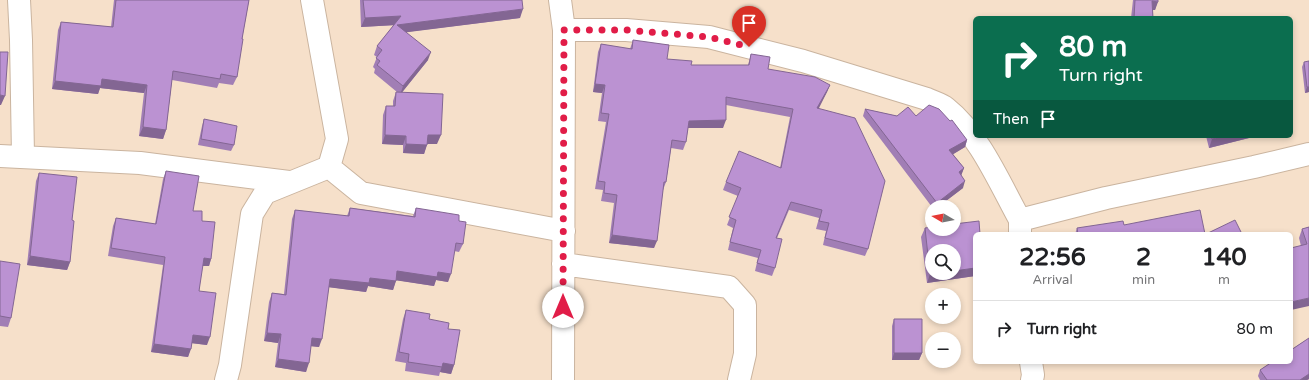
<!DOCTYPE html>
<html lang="en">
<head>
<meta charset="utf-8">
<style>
  :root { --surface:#fff; --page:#f2f2f2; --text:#202124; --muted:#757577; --line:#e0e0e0 }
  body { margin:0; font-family:"Varela Round",sans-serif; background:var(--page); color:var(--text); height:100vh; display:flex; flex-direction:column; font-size:15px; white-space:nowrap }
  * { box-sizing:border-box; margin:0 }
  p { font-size:13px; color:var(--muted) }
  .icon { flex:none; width:22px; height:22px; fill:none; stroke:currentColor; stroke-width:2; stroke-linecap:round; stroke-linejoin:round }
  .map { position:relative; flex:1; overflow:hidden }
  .details { position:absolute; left:973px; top:232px; width:320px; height:132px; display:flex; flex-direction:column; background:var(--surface); border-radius:6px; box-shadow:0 2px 6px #0003 }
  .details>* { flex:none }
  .guide { position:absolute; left:973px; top:16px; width:320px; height:122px; border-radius:6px; box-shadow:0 2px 6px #0003; background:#0b6e4f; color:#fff; overflow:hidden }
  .needle { width:26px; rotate:280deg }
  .buttons { position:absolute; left:925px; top:200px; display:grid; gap:8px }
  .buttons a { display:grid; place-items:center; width:36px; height:36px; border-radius:50%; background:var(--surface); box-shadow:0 2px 6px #0003; font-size:20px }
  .pin { position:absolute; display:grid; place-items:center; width:34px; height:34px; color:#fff; margin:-41px -17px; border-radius:50% 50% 50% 0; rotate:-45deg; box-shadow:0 0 4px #0007 }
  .pin .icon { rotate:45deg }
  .me { position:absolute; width:44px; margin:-22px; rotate:0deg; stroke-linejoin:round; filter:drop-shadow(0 0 3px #0008) }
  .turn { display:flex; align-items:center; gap:14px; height:84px; padding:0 20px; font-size:18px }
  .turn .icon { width:52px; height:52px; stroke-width:2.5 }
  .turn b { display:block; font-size:28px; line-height:34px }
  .then { display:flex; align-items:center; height:38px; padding:0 20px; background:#0003; gap:8px; font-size:15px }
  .eta { display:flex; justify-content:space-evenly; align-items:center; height:68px; text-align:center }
  .eta b { font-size:24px; font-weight:800; line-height:28px }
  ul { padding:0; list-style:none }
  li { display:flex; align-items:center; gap:12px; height:56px; padding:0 20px; border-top:1px solid var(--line) }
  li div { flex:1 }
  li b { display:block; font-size:15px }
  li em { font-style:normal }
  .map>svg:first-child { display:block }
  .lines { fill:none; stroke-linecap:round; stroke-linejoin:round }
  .minor-casing { stroke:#cab49f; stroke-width:24 }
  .minor { stroke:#fff; stroke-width:22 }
  .wall { fill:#a17eb5 }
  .shaded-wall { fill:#836693 }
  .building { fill:#bb92d2; stroke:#836693 }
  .route { stroke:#e11d48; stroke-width:7; stroke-dasharray:0 12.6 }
</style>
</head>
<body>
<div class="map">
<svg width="1309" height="380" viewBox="0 0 1309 380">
  <rect width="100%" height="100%" fill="#f6e0ca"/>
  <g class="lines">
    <g class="minor-casing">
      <path id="minor" d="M 19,0 L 21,40 L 23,156
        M 560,0 L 564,30 L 563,380
        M 564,30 L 626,30 L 709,37 L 803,61 L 927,99 C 933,102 941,104 946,108 C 979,134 1000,184 1020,220 L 1020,234
        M 0,156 L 140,163 L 289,182
        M 329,167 L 361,193 L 564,231
        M 1020,220 L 1106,198 L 1254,167 L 1309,154
        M 563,264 L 729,287 L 745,305 L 745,354 L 739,380
        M 1031,362 L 1033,375 L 1032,380
        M 226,380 L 230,365 L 252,214 L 265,193 L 329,167 L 337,139 L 312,0"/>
    </g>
    <use href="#minor" class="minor"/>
  </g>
  <path class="wall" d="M 114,0 L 249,0 L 242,39 L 237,77 L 233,85 L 219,83 L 217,88 L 172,80 L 166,130 L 163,139 L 139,136 L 144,93 L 100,88 L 98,94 L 52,89 L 58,30 L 61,22 L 111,27 Z
    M 360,0 L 522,0 L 520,18 L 406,32 L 428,60 L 402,92 L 437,144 L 427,144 L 424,154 L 403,153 L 403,145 L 382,144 L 383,115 L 386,106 L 393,106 L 393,101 L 396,92 L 397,92 L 374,73 L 375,69 L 373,67 L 377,57 L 374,55 L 377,46 L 394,25 L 361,27 Z
    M 1133,0 L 1158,0 L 1155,10 L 1153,10 L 1153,18 L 1131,18 Z
    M 633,40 L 667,59 L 691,65 L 748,65 L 751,54 L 768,69 L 830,85 L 827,92 L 818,108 L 868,249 L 865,256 L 823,245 L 826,231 L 816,229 L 819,218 L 789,210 L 777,238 L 775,268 L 772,276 L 755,271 L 758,258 L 728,250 L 733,228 L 727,225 L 738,196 L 723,190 L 726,182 L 780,168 L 790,117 L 726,105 L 723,128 L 688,128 L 686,142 L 683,150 L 671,148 L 666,182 L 663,190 L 654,248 L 609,243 L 614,203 L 601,201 L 603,190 L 595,189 L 606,122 L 598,121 L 602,93 L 593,92 L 598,52 L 601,44 L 630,49 Z
    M 1304,62 L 1309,92 L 1305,93 L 1302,67 Z
    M 865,109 L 897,116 L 967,140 L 965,147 L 953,154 L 964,168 L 961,175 L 963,188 L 938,207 L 932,207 L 863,116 Z
    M 204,119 L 234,145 L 231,151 L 198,145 L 202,126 Z
    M 1206,136 L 1257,136 L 1209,148 Z
    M 166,171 L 193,211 L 202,221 L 211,259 L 209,266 L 202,266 L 199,291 L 207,345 L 192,343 L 188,357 L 151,352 L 163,265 L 108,256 L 113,226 L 116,218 L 155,224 L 163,179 Z
    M 39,173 L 72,220 L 70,262 L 67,270 L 27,265 L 36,181 Z
    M 350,208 L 413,216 L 416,208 L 459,221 L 463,244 L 459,252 L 454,251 L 448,282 L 436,280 L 434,286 L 396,280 L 393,290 L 368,286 L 366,292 L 329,287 L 319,347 L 311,346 L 306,372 L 275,367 L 278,343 L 264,341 L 269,302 L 272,293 L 284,294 L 292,219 L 295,210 L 347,216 Z
    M 1124,225 L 1205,234 L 1075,234 L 1077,228 Z
    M 1309,227 L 1309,306 L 1301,246 L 1299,238 L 1302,229 Z
    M 925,228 L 975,234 L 975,276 L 927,283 L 921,237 Z
    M 0,261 L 11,318 L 8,327 L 0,326 Z
    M 406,310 L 448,329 L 454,365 L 451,374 L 440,372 L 439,376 L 405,371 L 406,363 L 395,361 L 403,319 Z
    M 894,319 L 922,353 L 919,360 L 892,360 L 892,326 Z
    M 1309,338 L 1309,379 L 1307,380 L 1260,380 L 1258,376 L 1260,370 Z"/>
  <path class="shaded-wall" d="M 1152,1 L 1158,2 L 1155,10 L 1149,10 Z
    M 523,9 L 520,18 L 393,34 L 397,25 Z
    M 401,16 L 397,25 L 361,27 L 365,18 Z
    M 431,52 L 428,60 L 400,95 L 403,86 Z
    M 102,79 L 147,85 L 144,93 L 100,88 L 98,94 L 52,89 L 55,81 Z
    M 595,84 L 605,85 L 602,93 L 593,92 Z
    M 830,85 L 827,92 L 815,116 L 817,108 Z
    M 1307,87 L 1309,87 L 1309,92 L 1305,93 Z
    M 0,95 L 5,96 L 1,105 L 0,105 Z
    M 726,120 L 723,128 L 686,128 L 689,121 Z
    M 143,127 L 166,130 L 163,139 L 139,136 Z
    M 385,135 L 406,136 L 403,145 L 382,144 Z
    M 428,135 L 441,135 L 437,144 L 424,144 Z
    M 1225,136 L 1257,136 L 1209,148 L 1212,139 Z
    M 967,140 L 965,147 L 947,158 L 949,150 Z
    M 406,144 L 427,145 L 424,154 L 403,153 Z
    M 964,168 L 961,176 L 959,172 Z
    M 965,181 L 963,188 L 938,207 L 935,207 L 937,203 Z
    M 612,235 L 657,241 L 654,248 L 609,243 Z
    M 30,256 L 70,262 L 67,270 L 27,265 Z
    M 204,258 L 211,259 L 209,266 L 201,266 Z
    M 975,268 L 975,276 L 927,283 L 930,274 L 938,273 L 954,273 L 954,271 Z
    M 397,271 L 438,272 L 451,274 L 448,282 L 436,280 L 434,286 L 394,280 Z
    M 370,278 L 396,281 L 393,290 L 368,286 L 366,292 L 327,287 L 330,279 Z
    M 1309,298 L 1309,306 L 1291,310 L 1291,302 Z
    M 267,333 L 281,334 L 278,343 L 264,341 Z
    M 193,335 L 210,337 L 207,345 L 190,343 Z
    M 312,338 L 322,339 L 319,347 L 309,346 Z
    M 154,344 L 191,349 L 188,357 L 151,352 Z
    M 894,353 L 922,353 L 919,360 L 892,360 Z
    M 278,359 L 309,363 L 306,372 L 275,367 Z
    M 443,363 L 454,365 L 451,374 L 440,372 Z
    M 1309,374 L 1309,379 L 1307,380 L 1300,380 Z"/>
  <path class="building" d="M 116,0 L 249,0 L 242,39 L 243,39 L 237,77 L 221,74 L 220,79 L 173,71 L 166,130 L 143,127 L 147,85 L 102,79 L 101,86 L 55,81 L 61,22 L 113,27 Z
    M 363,0 L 522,0 L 523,9 L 397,25 L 431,52 L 403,86 L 377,65 L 380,61 L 376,58 L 382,50 L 377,46 L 401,16 L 365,18 Z
    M 1135,0 L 1158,0 L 1158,2 L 1152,1 L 1153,18 L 1134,18 Z
    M 633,40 L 669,45 L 667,59 L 692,61 L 691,65 L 749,65 L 751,54 L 770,57 L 768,69 L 815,77 L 830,85 L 817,108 L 855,118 L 885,181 L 868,249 L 825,238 L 829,223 L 819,221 L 822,210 L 791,202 L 776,238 L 782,239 L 775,268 L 757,263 L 761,250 L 730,242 L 736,220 L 729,217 L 741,188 L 726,182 L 739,151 L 781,168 L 793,109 L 726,97 L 726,120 L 689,121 L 686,142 L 672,140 L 666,182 L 664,182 L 657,241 L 612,235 L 617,195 L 604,193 L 605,182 L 598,181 L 609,114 L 601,113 L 605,85 L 595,84 L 601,44 L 632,49 Z
    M 0,52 L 8,52 L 5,96 L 0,95 Z
    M 1309,61 L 1309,87 L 1307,87 L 1304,62 Z
    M 396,92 L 443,94 L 441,135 L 428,135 L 427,145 L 406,144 L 406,136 L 385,135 L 386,106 L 395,106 Z
    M 929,105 L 939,109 L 950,121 L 952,120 L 967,140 L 949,150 L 964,168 L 959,172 L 965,181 L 937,203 L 865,109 L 897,116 L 908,107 L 916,116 Z
    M 204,119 L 237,126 L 234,145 L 201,139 Z
    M 1211,136 L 1225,136 L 1212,139 Z
    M 166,171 L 199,176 L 193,211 L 202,211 L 202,221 L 215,222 L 211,259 L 204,258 L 199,291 L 216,293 L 210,337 L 193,335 L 191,349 L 154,344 L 165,257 L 111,248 L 116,218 L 156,224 Z
    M 39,173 L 77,177 L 72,220 L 74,221 L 70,262 L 30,256 Z
    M 350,208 L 415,217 L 416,208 L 459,215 L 459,221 L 466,222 L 463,244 L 456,243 L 451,274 L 438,272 L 437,277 L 397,271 L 396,281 L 370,278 L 369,283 L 330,279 L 322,339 L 312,338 L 309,363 L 278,359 L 281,334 L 267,333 L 272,293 L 286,295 L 295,210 L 349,216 Z
    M 1200,210 L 1205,234 L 1078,234 L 1077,228 L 1123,221 L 1124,225 Z
    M 1235,220 L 1242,234 L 1206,234 Z
    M 979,221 L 980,234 L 975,234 L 975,268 L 954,271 L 954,251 L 932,251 L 932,273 L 938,273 L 930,274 L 925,228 L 932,227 L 932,229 L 954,229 L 954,224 Z
    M 1309,227 L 1309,298 L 1291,302 L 1291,248 L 1307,244 L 1302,229 Z
    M 0,261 L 20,264 L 11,318 L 0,316 Z
    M 406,310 L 430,314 L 429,319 L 449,323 L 448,329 L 460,330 L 454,365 L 443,363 L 442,367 L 408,362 L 409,354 L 399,352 Z
    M 894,319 L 922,319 L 922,353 L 894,353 Z
    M 1309,338 L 1309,374 L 1300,380 L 1267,380 L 1260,370 L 1272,362 L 1291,362 L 1291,350 Z"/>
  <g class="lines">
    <path class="route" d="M 563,307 L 564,30 L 626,30 L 709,37 L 749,47"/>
  </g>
</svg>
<div class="buttons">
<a><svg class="needle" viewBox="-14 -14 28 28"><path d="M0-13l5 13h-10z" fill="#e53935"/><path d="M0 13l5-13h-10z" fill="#757577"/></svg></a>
<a><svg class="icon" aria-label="search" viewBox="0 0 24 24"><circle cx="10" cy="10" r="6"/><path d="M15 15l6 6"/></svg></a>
<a>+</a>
<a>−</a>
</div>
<div class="pin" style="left:749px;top:47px;background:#d93025"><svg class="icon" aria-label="arrive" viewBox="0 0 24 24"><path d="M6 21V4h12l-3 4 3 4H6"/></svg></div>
<svg class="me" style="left:563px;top:307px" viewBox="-20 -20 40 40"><circle r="19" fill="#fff"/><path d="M0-13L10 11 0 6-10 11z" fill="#e11d48"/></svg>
<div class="guide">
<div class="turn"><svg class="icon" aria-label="right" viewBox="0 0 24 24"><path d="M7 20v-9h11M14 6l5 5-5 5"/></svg><div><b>80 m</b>Turn right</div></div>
<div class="then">Then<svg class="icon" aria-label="arrive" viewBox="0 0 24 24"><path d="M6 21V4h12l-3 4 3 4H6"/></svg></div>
</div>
<section class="details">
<div class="eta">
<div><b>22:56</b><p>Arrival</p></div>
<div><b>2</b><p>min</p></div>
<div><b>140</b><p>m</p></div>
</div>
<ul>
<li><svg class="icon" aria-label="right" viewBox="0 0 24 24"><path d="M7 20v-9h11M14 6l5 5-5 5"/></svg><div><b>Turn right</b></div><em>80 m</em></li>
</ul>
</section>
</div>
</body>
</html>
